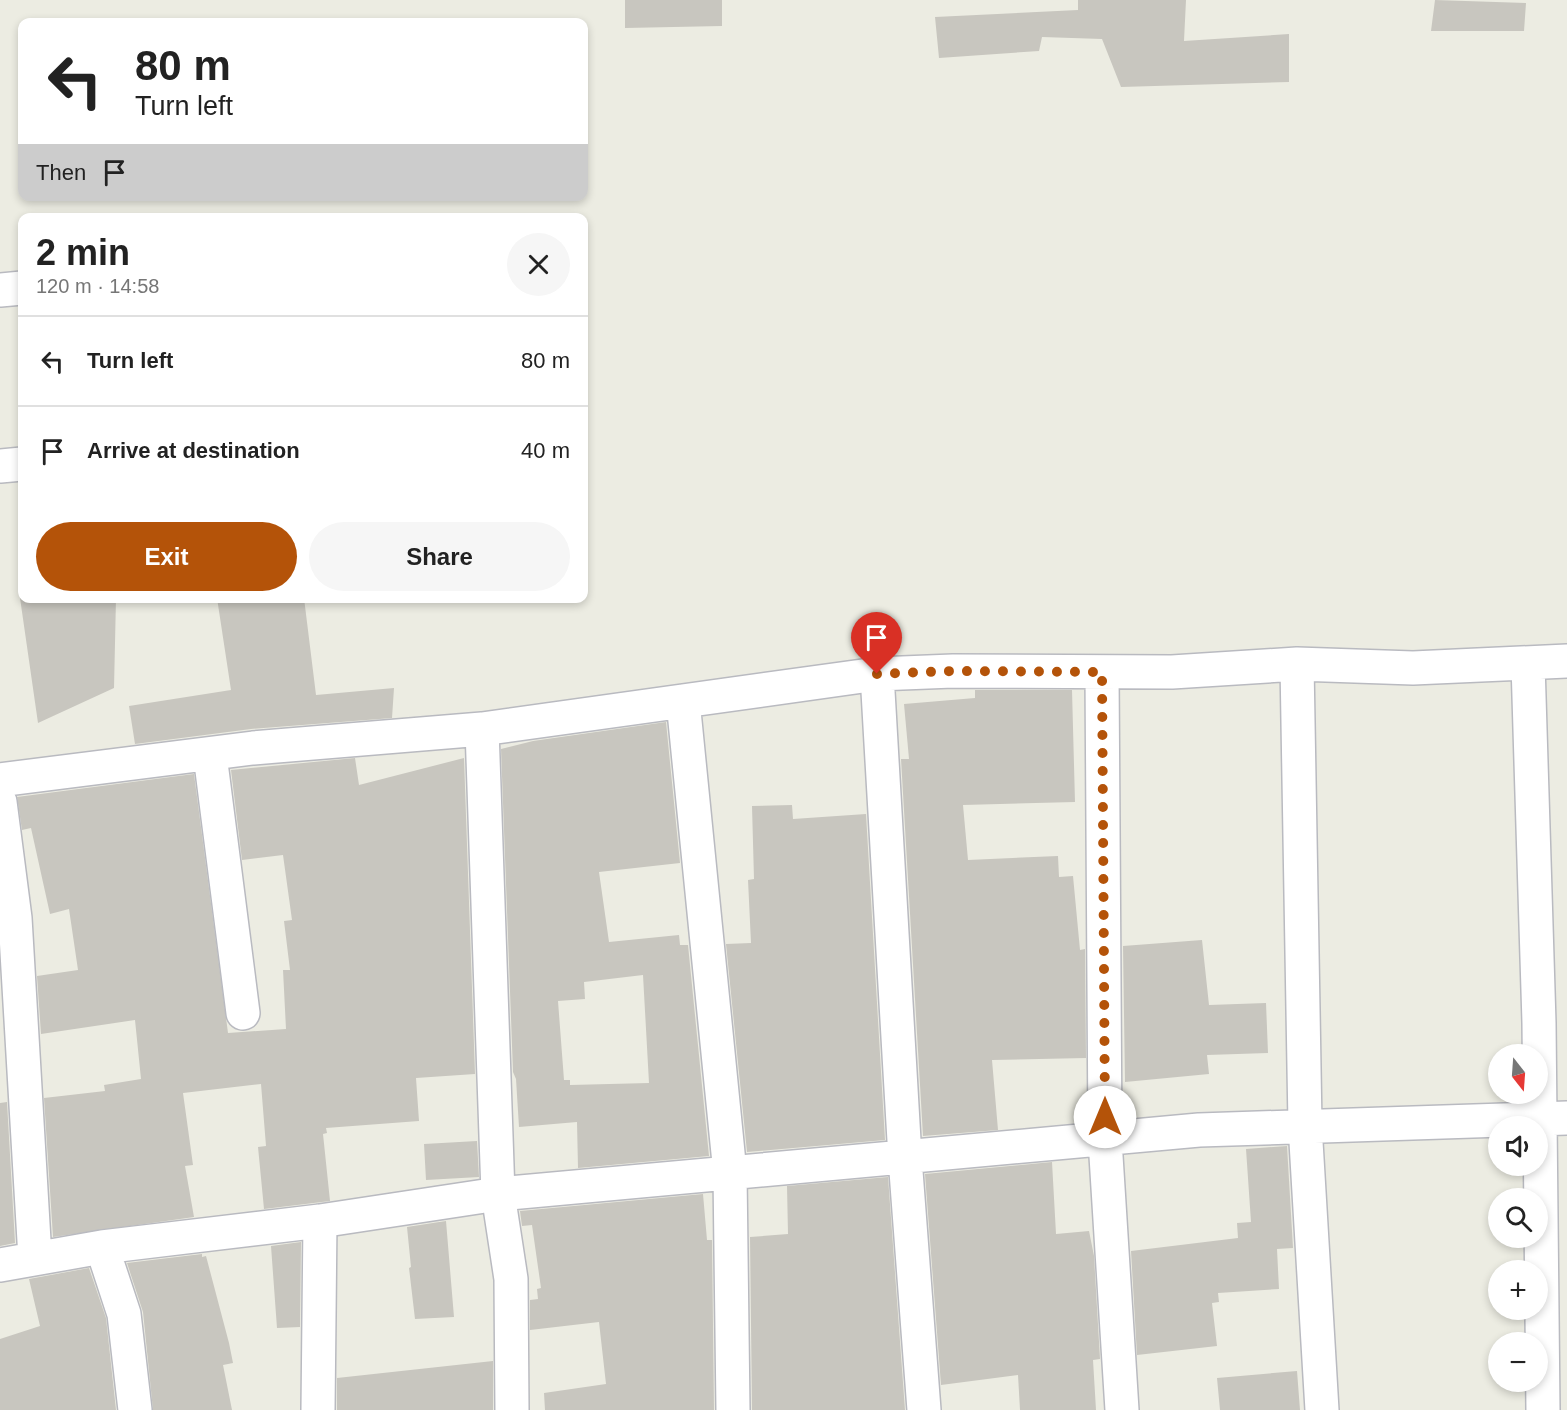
<!DOCTYPE html>
<html lang="en">
<head>
<meta charset="utf-8">
<style>
  :root { --surface:#fff; --page:#f6f6f6; --text:#222; --muted:#767676; --line:#e0e0e0; --accent:#b45309 }
  body { margin:0; font-family:Arial,sans-serif; background:var(--page); color:var(--text); height:100vh; display:flex; flex-direction:column; font-size:22px; white-space:nowrap }
  * { box-sizing:border-box; margin:0 }
  p { font-size:20px; color:var(--muted) }
  .icon { flex:none; width:33px; height:33px; fill:none; stroke:currentColor; stroke-width:2; stroke-linecap:round; stroke-linejoin:round }
  .map { position:relative; flex:1; overflow:hidden }
  .details { position:absolute; left:18px; top:213px; width:570px; height:390px; display:flex; flex-direction:column; background:var(--surface); border-radius:12px; box-shadow:0 3px 9px #0003 }
  .details>* { flex:none }
  .hud { position:absolute; left:18px; top:18px; width:570px; height:183px; border-radius:12px; box-shadow:0 3px 9px #0003; background:#fff; color:var(--text); overflow:hidden }
  .needle { width:39px; rotate:163deg }
  .tools { position:absolute; left:1488px; top:1044px; display:grid; gap:12px }
  .tools a { display:grid; place-items:center; width:60px; height:60px; border-radius:50%; background:var(--surface); box-shadow:0 3px 9px #0003; font-size:30px }
  .pin { position:absolute; display:grid; place-items:center; width:51px; height:51px; color:#fff; margin:-62px -26px; border-radius:50% 50% 50% 0; rotate:-45deg; box-shadow:0 0 6px #0007 }
  .pin .icon { rotate:45deg }
  .me { position:absolute; width:66px; margin:-33px; rotate:0deg; stroke-linejoin:round; filter:drop-shadow(0 0 4px #0008) }
  .turn { display:flex; align-items:center; gap:21px; height:126px; padding:0 18px; font-size:27px }
  .turn .icon { width:78px; height:78px; stroke-width:2.5 }
  .turn b { display:block; font-size:42px; line-height:51px }
  .then { display:flex; align-items:center; height:57px; padding:0 18px; background:#0003; gap:12px; font-size:22px }
  .round { display:grid; place-items:center; flex:none; width:63px; height:63px; border-radius:32px; background:var(--page) }
  .overview { display:flex; align-items:center; justify-content:space-between; height:102px; padding:0 18px }
  h1 { font-size:36px; font-weight:600; line-height:45px }
  .action { display:flex; gap:12px; margin-top:auto; padding:12px 18px }
  .action a { flex:1; height:69px; border-radius:36px; background:var(--accent); color:#fff; font-size:24px; font-weight:600; line-height:69px; text-align:center }
  .action a+a { background:var(--page); color:var(--text) }
  ul { padding:0; list-style:none }
  li { display:flex; align-items:center; gap:18px; height:90px; padding:0 18px; border-top:2px solid var(--line) }
  li div { flex:1 }
  li b { display:block; font-size:22px }
  li em { font-style:normal }
  .map>svg:first-child { display:block }
  .building { fill:#c8c6bf; fill-rule:evenodd }
  .lines { fill:none; stroke-linecap:round; stroke-linejoin:round }
  .street-casing { stroke:#b9bac0; stroke-width:36 }
  .street { stroke:#fff; stroke-width:33 }
  .route { stroke:#b45309; stroke-width:10; stroke-dasharray:0 18 }
</style>
</head>
<body>
<div class="map">
<svg width="1567" height="1410" viewBox="0 0 1567 1410">
  <rect width="100%" height="100%" fill="#ecece2"/>
  <path class="building" d="M 625,0 L 722,0 L 722,26 L 625,28 Z
    M 1078,0 L 1186,0 L 1184,41 L 1289,34 L 1289,82 L 1121,87 L 1102,39 L 1042,37 L 1039,51 L 939,58 L 935,17 L 1078,10 Z
    M 1435,0 L 1526,3 L 1524,31 L 1431,31 Z
    M 20,598 L 116,598 L 114,688 L 38,723 Z
    M 217,598 L 304,598 L 316,695 L 394,688 L 392,718 L 251,729 L 135,744 L 129,706 L 231,690 Z
    M 975,690 L 1072,690 L 1075,802 L 963,805 L 968,860 L 1058,856 L 1059,877 L 1073,876 L 1080,950 L 1085,949 L 1086,1058 L 992,1060 L 998,1130 L 923,1136 L 901,759 L 909,759 L 904,704 L 975,698 Z
    M 666,722 L 680,863 L 599,872 L 609,942 L 679,935 L 680,945 L 688,945 L 709,1156 L 578,1168 L 577,1122 L 519,1127 L 516,1079 L 513,1072 L 501,749 L 533,741 ZM 643,975 L 649,1083 L 570,1085 L 570,1080 L 564,1080 L 558,1001 L 585,999 L 584,982 Z
    M 355,758 L 359,785 L 464,758 L 475,1074 L 416,1078 L 419,1121 L 326,1128 L 327,1133 L 323,1134 L 330,1201 L 264,1209 L 258,1147 L 266,1146 L 261,1084 L 183,1093 L 193,1165 L 185,1166 L 194,1217 L 53,1237 L 44,1098 L 105,1091 L 104,1085 L 141,1079 L 135,1020 L 41,1034 L 37,976 L 78,970 L 69,909 L 50,914 L 31,828 L 22,830 L 17,797 L 194,774 L 228,1033 L 286,1029 L 283,970 L 290,970 L 284,921 L 292,920 L 283,855 L 242,860 L 231,770 Z
    M 792,805 L 793,819 L 866,814 L 885,1140 L 747,1152 L 726,944 L 751,943 L 748,880 L 754,879 L 752,806 Z
    M 1202,940 L 1209,1005 L 1266,1003 L 1268,1053 L 1207,1055 L 1209,1074 L 1125,1082 L 1123,946 Z
    M 7,1102 L 15,1243 L 0,1246 L 0,1103 Z
    M 477,1141 L 479,1177 L 426,1180 L 424,1144 Z
    M 1287,1146 L 1293,1248 L 1277,1249 L 1279,1289 L 1218,1293 L 1219,1302 L 1212,1303 L 1217,1346 L 1137,1355 L 1131,1251 L 1238,1238 L 1237,1223 L 1251,1222 L 1246,1149 Z
    M 1052,1162 L 1056,1234 L 1089,1231 L 1094,1256 L 1100,1359 L 1093,1360 L 1096,1410 L 1020,1410 L 1018,1375 L 941,1385 L 925,1174 Z
    M 888,1177 L 905,1410 L 752,1410 L 750,1237 L 788,1234 L 787,1186 Z
    M 703,1194 L 707,1240 L 712,1240 L 714,1410 L 545,1410 L 544,1393 L 606,1384 L 599,1322 L 530,1330 L 530,1300 L 538,1299 L 537,1289 L 541,1288 L 532,1225 L 522,1226 L 520,1211 Z
    M 446,1221 L 454,1317 L 415,1319 L 409,1268 L 411,1267 L 407,1227 Z
    M 301,1242 L 300,1327 L 277,1328 L 271,1246 Z
    M 202,1254 L 202,1257 L 206,1256 L 229,1343 L 233,1363 L 223,1365 L 232,1410 L 153,1410 L 143,1312 L 127,1263 Z
    M 89,1268 L 106,1318 L 116,1410 L 0,1410 L 0,1339 L 40,1326 L 29,1279 Z
    M 493,1361 L 493,1410 L 337,1410 L 337,1378 Z
    M 1297,1371 L 1300,1410 L 1220,1410 L 1217,1378 Z"/>
  <g class="lines">
    <g class="street-casing">
      <path id="street" d="M 0,290 L 22,288
        M 0,466 L 22,464
        M 1297,664 L 1305,1125 L 1322,1410
        M 1528,664 L 1539,1023 L 1543,1410
        M 1102,672 L 1105,1140 L 1122,1410
        M 877,674 L 905,1158 L 924,1410
        M 683,701 L 730,1173 L 733,1410
        M 482,729 L 498,1194 L 511,1279 L 512,1410
        M 210,755 L 243,1013
        M 0,780 L 253,748 L 482,729 L 877,674 L 953,671 L 1172,672 L 1297,664 L 1413,668 L 1567,661
        M 0,802 L 15,918 L 35,1258
        M 102,1247 L 124,1314 L 135,1410
        M 0,1265 L 102,1247 L 320,1221 L 498,1194 L 1199,1130 L 1567,1118
        M 318,1410 L 320,1221"/>
    </g>
    <use href="#street" class="street"/>
  </g>
  <g class="lines">
    <path class="route" d="M 877,674 L 953,671 L 1102,672 L 1105,1117"/>
  </g>
</svg>
<div class="tools">
<a><svg class="needle" viewBox="-14 -14 28 28"><path d="M0-13l5 13h-10z" fill="#e53935"/><path d="M0 13l5-13h-10z" fill="#767676"/></svg></a>
<a><svg class="icon" aria-label="sound" viewBox="0 0 24 24"><path d="M4 9h4l5-4v14l-5-4H4zM17 9q2 3 0 6"/></svg></a>
<a><svg class="icon" aria-label="search" viewBox="0 0 24 24"><circle cx="10" cy="10" r="6"/><path d="M15 15l6 6"/></svg></a>
<a>+</a>
<a>−</a>
</div>
<div class="pin" style="left:877px;top:674px;background:#d93025"><svg class="icon" aria-label="arrive" viewBox="0 0 24 24"><path d="M6 21V4h12l-3 4 3 4H6"/></svg></div>
<svg class="me" style="left:1105px;top:1117px" viewBox="-20 -20 40 40"><circle r="19" fill="#fff"/><path d="M0-13L10 11 0 6-10 11z" fill="#b45309"/></svg>
<div class="hud">
<div class="turn"><svg class="icon" aria-label="left" viewBox="0 0 24 24"><path d="M17 20v-9H6M10 6l-5 5 5 5"/></svg><div><b>80 m</b>Turn left</div></div>
<div class="then">Then<svg class="icon" aria-label="arrive" viewBox="0 0 24 24"><path d="M6 21V4h12l-3 4 3 4H6"/></svg></div>
</div>
<section class="details">
<div class="overview"><div><h1>2 min</h1><p>120 m · 14:58</p></div><a class="round"><svg class="icon" aria-label="close" viewBox="0 0 24 24"><path d="M6 6l12 12M18 6L6 18"/></svg></a></div>
<ul>
<li><svg class="icon" aria-label="left" viewBox="0 0 24 24"><path d="M17 20v-9H6M10 6l-5 5 5 5"/></svg><div><b>Turn left</b></div><em>80 m</em></li>
<li><svg class="icon" aria-label="arrive" viewBox="0 0 24 24"><path d="M6 21V4h12l-3 4 3 4H6"/></svg><div><b>Arrive at destination</b></div><em>40 m</em></li>
</ul>
<div class="action"><a>Exit</a><a>Share</a></div>
</section>
</div>
</body>
</html>
